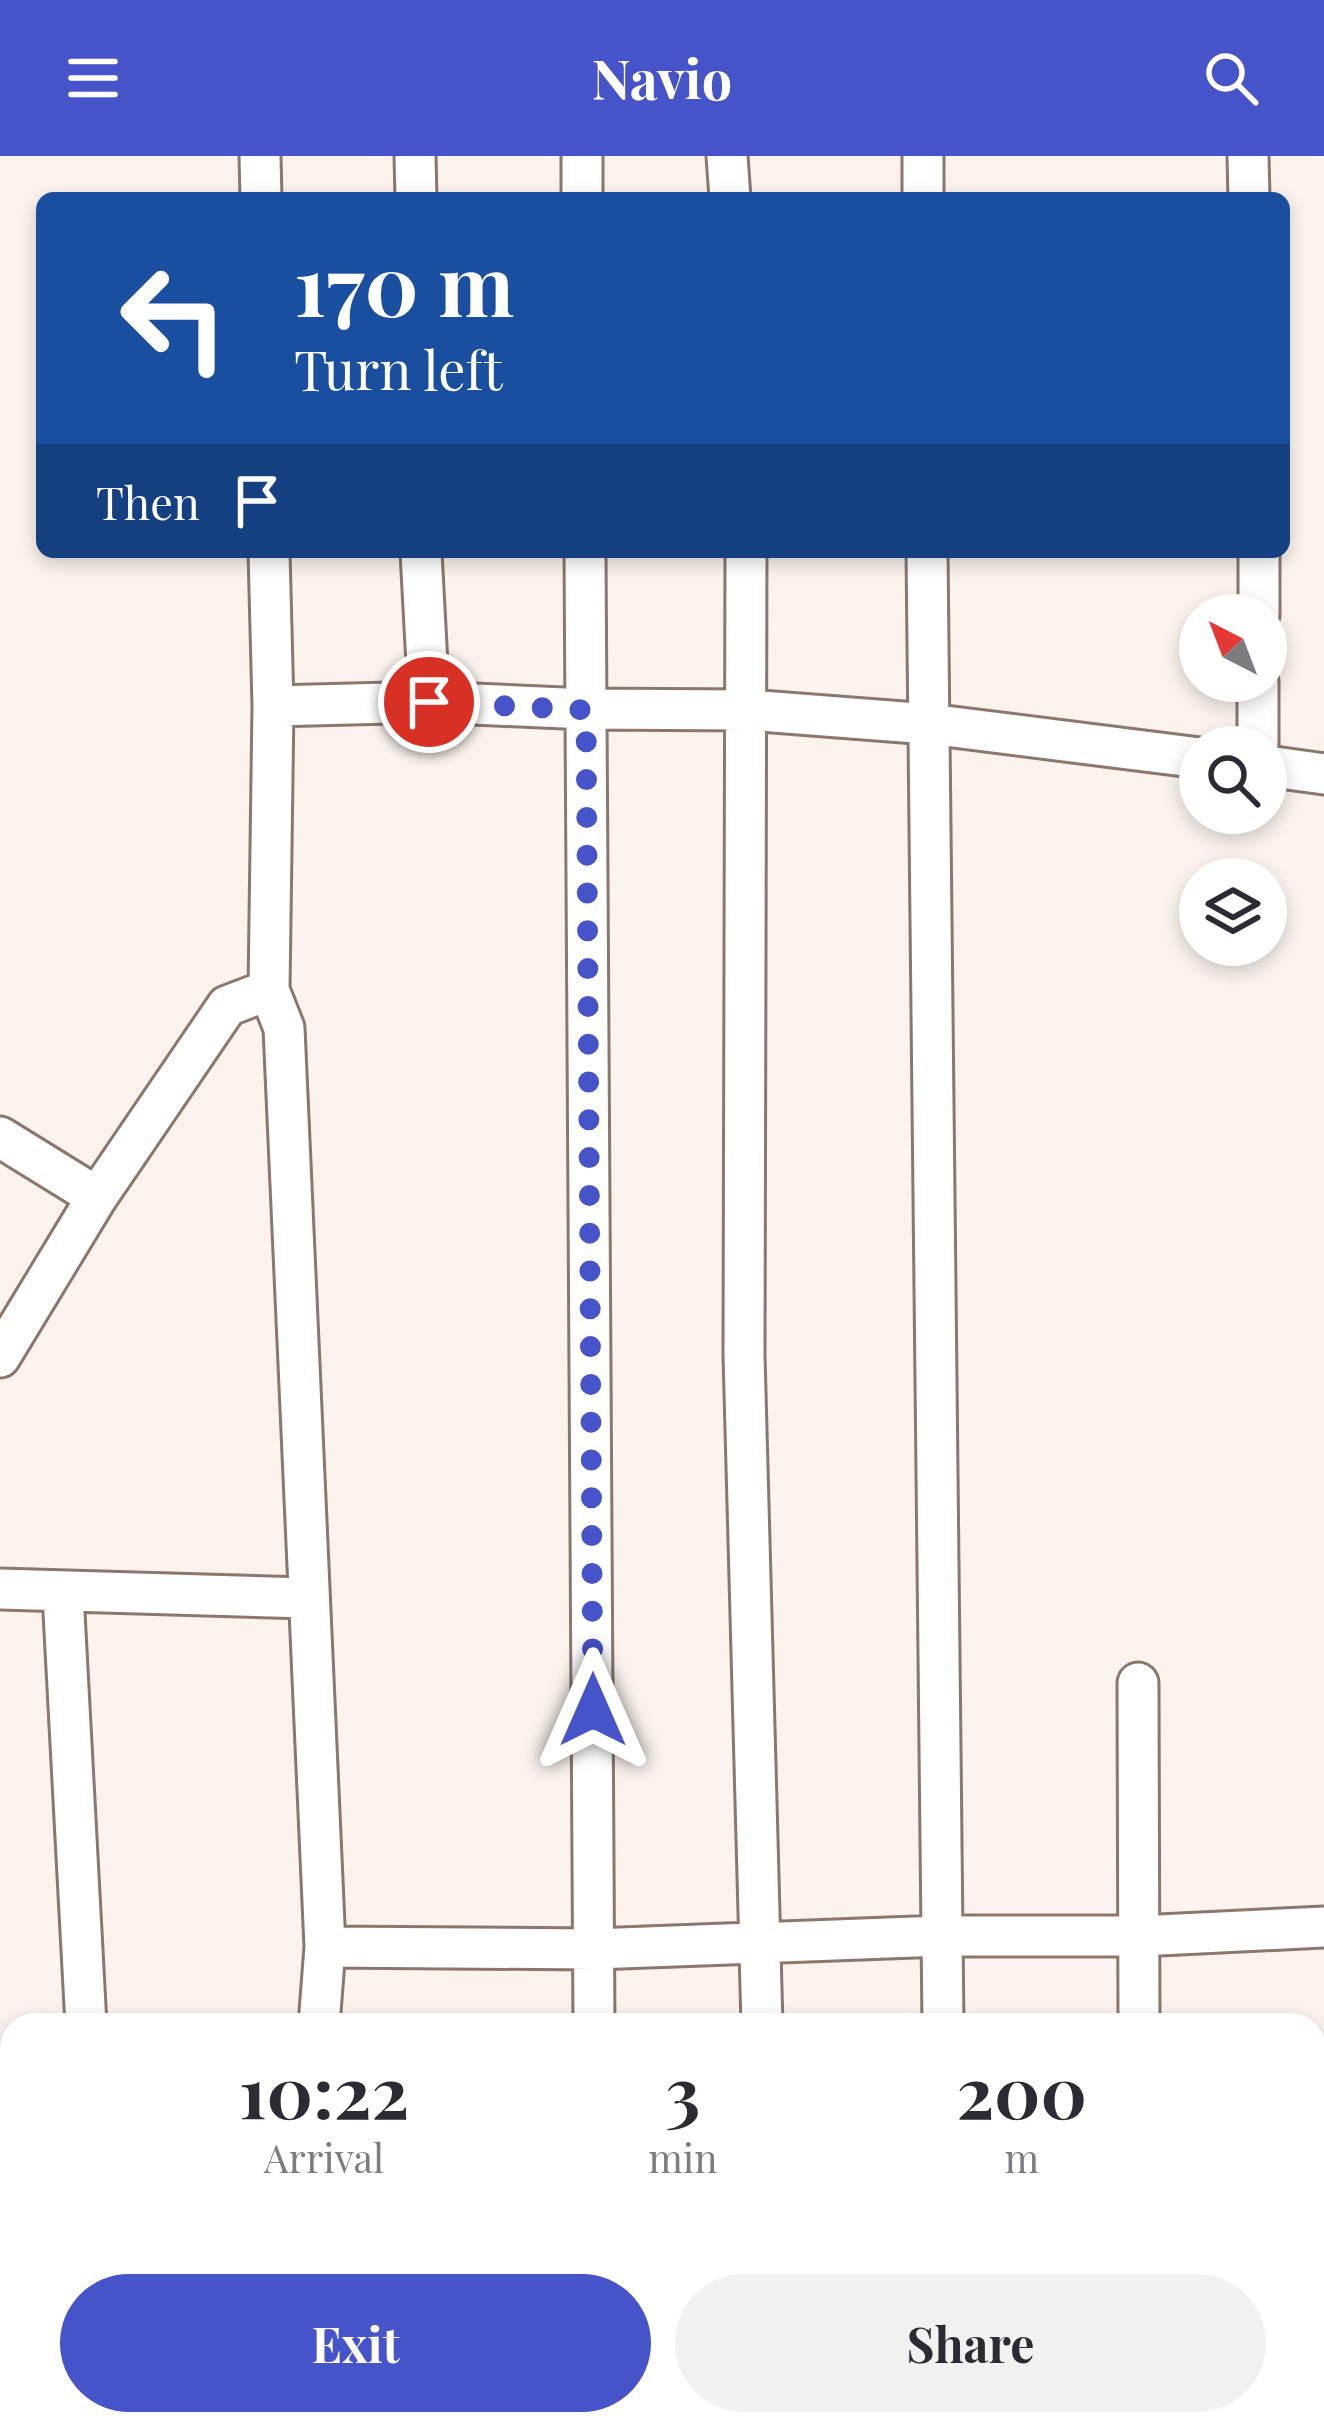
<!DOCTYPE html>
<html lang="en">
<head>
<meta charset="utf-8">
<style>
  :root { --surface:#fff; --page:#f2f2f3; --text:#2b2b33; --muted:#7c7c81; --accent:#4754c9 }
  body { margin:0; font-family:"Playfair Display",serif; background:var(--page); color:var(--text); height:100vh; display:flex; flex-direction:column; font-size:45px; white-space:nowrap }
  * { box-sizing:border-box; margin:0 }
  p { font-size:39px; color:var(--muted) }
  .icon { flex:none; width:66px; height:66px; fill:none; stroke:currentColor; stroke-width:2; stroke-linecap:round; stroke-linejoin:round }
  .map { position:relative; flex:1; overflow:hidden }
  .details { position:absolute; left:0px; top:1857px; width:1326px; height:423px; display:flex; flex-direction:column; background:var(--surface); border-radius:36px 36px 0 0; box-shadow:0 6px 18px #0003 }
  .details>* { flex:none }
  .top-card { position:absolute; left:36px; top:36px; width:1254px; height:366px; border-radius:18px; box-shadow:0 6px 18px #0003; background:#1a4fa0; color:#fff; overflow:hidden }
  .needle { width:78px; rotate:318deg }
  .buttons { position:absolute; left:1179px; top:438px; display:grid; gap:24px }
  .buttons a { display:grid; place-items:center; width:108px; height:108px; border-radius:50%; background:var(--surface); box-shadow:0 6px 18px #0003; font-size:60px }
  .pin { position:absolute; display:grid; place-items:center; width:102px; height:102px; color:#fff; margin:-51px; border:6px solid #fff; border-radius:50%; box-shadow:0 3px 12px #0007 }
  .me { position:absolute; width:132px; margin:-66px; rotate:0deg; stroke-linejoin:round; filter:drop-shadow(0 0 9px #0008) }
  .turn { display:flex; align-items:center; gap:42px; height:252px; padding:0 60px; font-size:54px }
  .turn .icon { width:156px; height:156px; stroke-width:2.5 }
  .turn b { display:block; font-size:84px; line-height:102px }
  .then { display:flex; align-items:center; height:114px; padding:0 60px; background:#0003; gap:24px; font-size:45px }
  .eta { display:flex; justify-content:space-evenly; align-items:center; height:204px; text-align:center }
  .eta b { font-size:72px; font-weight:700; line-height:84px }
  .button { display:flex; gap:24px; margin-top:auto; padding:24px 60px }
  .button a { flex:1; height:138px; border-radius:72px; background:var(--accent); color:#fff; font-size:48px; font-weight:700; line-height:138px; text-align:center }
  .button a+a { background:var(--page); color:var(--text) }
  header { display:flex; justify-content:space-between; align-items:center; height:156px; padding:0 60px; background:var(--accent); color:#fff; font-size:54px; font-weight:700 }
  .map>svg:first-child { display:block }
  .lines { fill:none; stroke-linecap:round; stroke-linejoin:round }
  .minor-casing { stroke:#8b776c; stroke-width:45 }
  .minor { stroke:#fff; stroke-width:39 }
  .route { stroke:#4754c9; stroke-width:21; stroke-dasharray:0 37.8 }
</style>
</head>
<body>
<header><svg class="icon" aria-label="menu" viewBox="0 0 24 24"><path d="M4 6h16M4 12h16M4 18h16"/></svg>Navio<svg class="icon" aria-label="search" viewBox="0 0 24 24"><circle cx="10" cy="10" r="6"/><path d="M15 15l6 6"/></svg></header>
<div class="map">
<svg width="1324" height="2278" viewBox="0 0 1324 2278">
  <rect width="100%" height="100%" fill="#fcf3ee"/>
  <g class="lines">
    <g class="minor-casing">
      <path id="minor" d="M 260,0 L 261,42
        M 415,0 L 416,42
        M 582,0 L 582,42
        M 727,0 L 730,42
        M 923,0 L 923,42
        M 1248,0 L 1249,42
        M 269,396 L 273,550 L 269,834 L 284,872 L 325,1791 L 319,1869
        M 421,396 L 429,546
        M 585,396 L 594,1869
        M 746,396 L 744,1199 L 762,1869
        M 927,396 L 943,1869
        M 1259,459 L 1259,396
        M 273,550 L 429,546 L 586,553 L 747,554 L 929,568 L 1200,602
        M 1258,591 L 1258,525
        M 1266,610 L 1324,618
        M 0,981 L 97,1041
        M 0,1201 L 97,1041 L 227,850 L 269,834
        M 0,1433 L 307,1442
        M 63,1438 L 86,1869
        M 1138,1527 L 1139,1869
        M 325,1791 L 594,1793 L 941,1780 L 1139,1780 L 1324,1771
        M 0,1917 L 12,1916
        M 318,2268 L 318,2278
        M 949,2268 L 949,2278
        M 1139,2268 L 1139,2278
        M 593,2278 L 593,2268
        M 764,2278 L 765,2268"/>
    </g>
    <use href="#minor" class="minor"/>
  </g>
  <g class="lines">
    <path class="route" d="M 429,546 L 586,554 L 593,1554"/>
  </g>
</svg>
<div class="buttons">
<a><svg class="needle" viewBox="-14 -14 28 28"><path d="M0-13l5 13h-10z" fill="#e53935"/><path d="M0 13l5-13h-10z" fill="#7c7c81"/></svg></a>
<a><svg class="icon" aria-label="search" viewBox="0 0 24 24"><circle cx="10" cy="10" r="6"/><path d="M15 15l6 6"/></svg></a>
<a><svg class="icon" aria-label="layers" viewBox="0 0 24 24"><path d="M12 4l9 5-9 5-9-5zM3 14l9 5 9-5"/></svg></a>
</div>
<div class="pin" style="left:429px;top:546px;background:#d93025"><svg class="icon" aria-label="arrive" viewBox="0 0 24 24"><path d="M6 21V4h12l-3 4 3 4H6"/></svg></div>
<svg class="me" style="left:593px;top:1554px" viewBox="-20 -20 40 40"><path d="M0-17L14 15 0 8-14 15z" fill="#4754c9" stroke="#fff" stroke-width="4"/></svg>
<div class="top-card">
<div class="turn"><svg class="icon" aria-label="left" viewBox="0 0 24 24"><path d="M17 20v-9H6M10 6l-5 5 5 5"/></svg><div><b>170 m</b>Turn left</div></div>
<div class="then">Then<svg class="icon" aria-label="arrive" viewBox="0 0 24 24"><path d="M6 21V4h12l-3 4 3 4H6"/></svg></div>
</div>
<section class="details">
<div class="eta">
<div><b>10:22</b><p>Arrival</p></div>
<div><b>3</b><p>min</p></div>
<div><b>200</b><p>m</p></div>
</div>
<div class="button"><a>Exit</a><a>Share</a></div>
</section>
</div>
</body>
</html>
